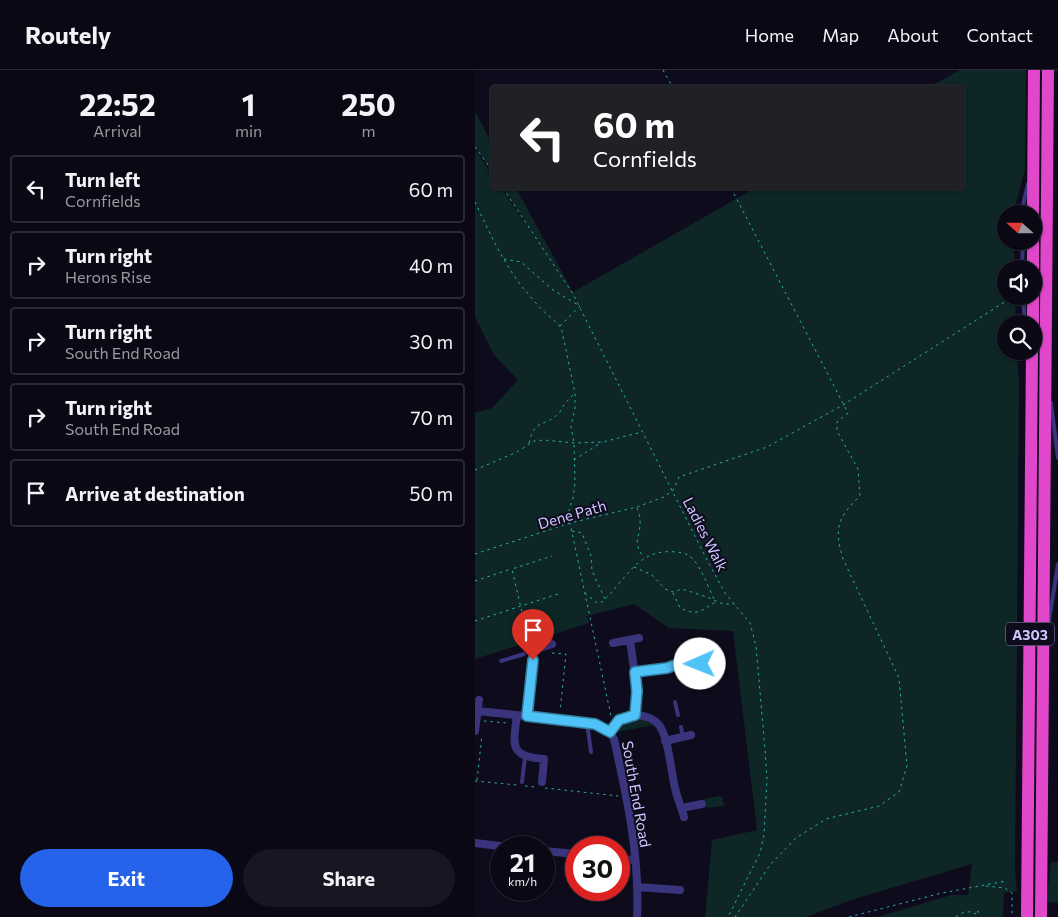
<!DOCTYPE html>
<html lang="en">
<head>
<meta charset="utf-8">
<style>
  :root { --surface:#0a0815; --page:#181622; --text:#f1f3f6; --muted:#999aa0; --line:#2a2934; --accent:#2563eb }
  body { margin:0; font-family:Commissioner,sans-serif; background:var(--page); color:var(--text); height:100vh; display:flex; flex-direction:column; font-size:19px; white-space:nowrap }
  * { box-sizing:border-box; margin:0 }
  p { font-size:16px; color:var(--muted) }
  .icon { flex:none; width:28px; height:28px; fill:none; stroke:currentColor; stroke-width:2; stroke-linecap:round; stroke-linejoin:round }
  .map { position:relative; flex:1; overflow:hidden }
  .drawer { display:flex; flex-direction:column; background:var(--surface); width:475px }
  .drawer>* { flex:none }
  .hud { position:absolute; left:15px; top:15px; width:475px; height:105px; border-radius:5px; box-shadow:0 1px 4px #0004,0 0 0 1px var(--line); background:#202124; color:#fff; overflow:hidden }
  .needle { width:32px; rotate:291deg }
  .tools { position:absolute; left:522px; top:135px; display:grid; gap:10px }
  .tools a { display:grid; place-items:center; width:45px; height:45px; border-radius:50%; background:var(--surface); box-shadow:0 1px 4px #0004,0 0 0 1px var(--line); font-size:25px }
  .speed { position:absolute; left:15px; top:766px; display:flex; gap:10px; font-size:25px; font-weight:700; text-align:center }
  .speed>* { display:grid; place-content:center; width:65px; height:65px; border-radius:50%; background:var(--surface); box-shadow:0 1px 4px #0004,0 0 0 1px var(--line); line-height:1 }
  .speed small { font-size:12px; font-weight:400 }
  .speed .limit { border:8px solid #d22; background:#fff; color:#111 }
  .pin { position:absolute; display:grid; place-items:center; width:42px; height:42px; color:#fff; margin:-51px -21px; border-radius:50% 50% 50% 0; rotate:-45deg; box-shadow:0 0 5px #0007 }
  .pin .icon { rotate:45deg }
  .me { position:absolute; width:55px; margin:-28px; rotate:269deg; stroke-linejoin:round; filter:drop-shadow(0 0 4px #0008) }
  .turn { display:flex; align-items:center; gap:18px; height:105px; padding:0 20px; font-size:22px }
  .turn .icon { width:65px; height:65px; stroke-width:2.5 }
  .turn b { display:block; font-size:35px; line-height:42px }
  .eta { display:flex; justify-content:space-evenly; align-items:center; height:85px; text-align:center }
  .eta b { font-size:30px; font-weight:700; line-height:35px }
  .action { display:flex; gap:10px; margin-top:auto; padding:10px 20px }
  .action a { flex:1; height:58px; border-radius:30px; background:var(--accent); color:#fff; font-size:20px; font-weight:700; line-height:58px; text-align:center }
  .action a+a { background:var(--page); color:var(--text) }
  ul { padding:0; list-style:none }
  li { display:flex; align-items:center; gap:15px; height:68px; margin:0 10px 8px; padding:0 10px; border:2px solid var(--line); border-radius:5px }
  li div { flex:1 }
  li b { display:block; font-size:19px }
  li em { font-style:normal }
  header { display:flex; align-items:center; gap:30px; box-sizing:border-box; height:70px; padding:0 25px; background:var(--surface); border-bottom:1px solid var(--line) }
  header strong { font-size:24px }
  nav { display:flex; gap:28px; margin-inline-start:auto; font-size:18px }
  main { display:flex; flex:1; min-height:0 }
  .map>svg:first-child { display:block }
  .green { fill:#0e2626 }
  .lines { fill:none; stroke-linecap:round; stroke-linejoin:round }
  .path { stroke:#29afab; stroke-width:1; stroke-dasharray:2.5 4; stroke-linecap:butt }
  .service { stroke:#39347c; stroke-width:4 }
  .minor { stroke:#39347c; stroke-width:8 }
  .trunk { stroke:#e047ca; stroke-width:12 }
  .route-casing { stroke:#337fa1; stroke-width:12 }
  .route { stroke:#4fc3f7; stroke-width:9 }
  .labels { text-anchor:middle; dominant-baseline:central; stroke-width:4; stroke-linejoin:round; paint-order:stroke }
  .shield { fill:#0e0b1c; stroke:#948ebb; stroke-width:1 }
  .shield-label { font-size:14px; font-weight:bold; fill:#cec6ff }
  .street-label { font-size:15px; fill:#cec6ff; stroke:#0e0b1c }
</style>
</head>
<body>
<header>
<strong>Routely</strong>
<nav><a>Home</a><a>Map</a><a>About</a><a>Contact</a></nav>
</header>
<main>
<section class="drawer">
<div class="eta">
<div><b>22:52</b><p>Arrival</p></div>
<div><b>1</b><p>min</p></div>
<div><b>250</b><p>m</p></div>
</div>
<ul>
<li><svg class="icon" aria-label="left" viewBox="0 0 24 24"><path d="M17 20v-9H6M10 6l-5 5 5 5"/></svg><div><b>Turn left</b><p>Cornfields</p></div><em>60 m</em></li>
<li><svg class="icon" aria-label="right" viewBox="0 0 24 24"><path d="M7 20v-9h11M14 6l5 5-5 5"/></svg><div><b>Turn right</b><p>Herons Rise</p></div><em>40 m</em></li>
<li><svg class="icon" aria-label="right" viewBox="0 0 24 24"><path d="M7 20v-9h11M14 6l5 5-5 5"/></svg><div><b>Turn right</b><p>South End Road</p></div><em>30 m</em></li>
<li><svg class="icon" aria-label="right" viewBox="0 0 24 24"><path d="M7 20v-9h11M14 6l5 5-5 5"/></svg><div><b>Turn right</b><p>South End Road</p></div><em>70 m</em></li>
<li><svg class="icon" aria-label="arrive" viewBox="0 0 24 24"><path d="M6 21V4h12l-3 4 3 4H6"/></svg><div><b>Arrive at destination</b></div><em>50 m</em></li>
</ul>
<div class="action"><a>Exit</a><a>Share</a></div>
</section>
<div class="map">
<svg width="583" height="847" viewBox="0 0 583 847">
  <rect width="100%" height="100%" fill="#0e0b1c"/>
  <path class="green" d="M 485,0 L 551,0 L 550,99 L 538,144 L 531,144 L 531,171 L 539,171 L 539,199 L 531,199 L 531,226 L 540,226 L 541,254 L 531,254 L 531,281 L 542,281 L 544,312 L 540,802 L 542,821 L 529,823 L 528,847 L 402,847 L 476,825 L 493,825 L 497,794 L 376,830 L 331,847 L 230,847 L 237,770 L 282,760 L 258,561 L 194,558 L 159,534 L 112,546 L 114,553 L 0,589 L 0,343 L 17,338 L 43,310 L 19,285 L 0,247 L 0,79 L 17,105 L 18,118 L 26,118 L 59,166 L 28,118 L 41,118 L 98,222 L 280,118 L 488,118 L 488,18 L 454,17 Z
    M 0,41 L 17,74 L 17,102 L 0,77 Z
    M 166,649 L 179,655 L 142,662 L 145,654 C 152,650 158,649 166,649 Z
    M 245,726 L 248,728 L 247,732 L 250,733 L 248,736 L 232,738 L 229,732 L 230,729 Z
    M 576,792 L 583,792 L 583,833 L 571,832 Z"/>
  <g class="lines">
    <path class="path" d="M 188,0 L 198,18
      M 0,77 L 18,102
      M 28,118 L 98,224 L 232,490 L 250,523 L 275,553 L 281,576 L 290,679 L 292,709 L 289,765 L 285,783 L 253,847
      M 256,118 L 373,343 L 362,352 L 362,361 L 383,399 L 385,426 C 362,448 359,459 368,489 L 424,608 L 432,696 L 424,722 L 404,736 L 351,749 L 321,768 L 295,795 L 260,847
      M 0,132 C 14,162 28,192 48,218 C 56,227 65,239 75,247 C 81,252 84,254 87,261 L 100,323 L 100,338 L 96,356 L 99,373 L 100,413 L 98,428 L 94,440 L 95,453 L 136,646
      M 29,189 L 46,192 L 78,220 L 105,236 L 85,256
      M 54,373 C 60,347 70,358 84,343 C 87,339 86,340 88,336 C 92,331 96,327 100,323
      M 99,390 L 127,372
      M 0,400 L 42,382 L 59,371 L 69,370 L 99,373 L 128,372 L 167,362
      M 162,438 C 163,441 165,446 165,450 C 166,468 156,470 169,488
      M 97,461 L 107,463 L 116,486 L 117,501 L 130,529
      M 0,484 L 95,453 L 162,437 L 189,427 L 198,420 L 204,407 L 292,377 L 368,335 L 539,226
      M 159,497 L 177,505 L 190,519 L 198,522 L 207,519 L 232,527 L 248,534 L 259,534
      M 0,511 L 36,499
      M 110,523 L 122,533 L 127,532 C 152,509 162,478 201,482 C 210,483 216,485 221,493 C 229,504 234,519 240,531
      M 198,523 L 205,538 C 222,546 225,542 240,532
      M 0,551 L 86,523
      M 54,573 L 37,499 L 77,486
      M 77,583 L 91,584 L 85,641
      M 9,651 L 32,653
      M 2,710 L 7,665
      M 0,711 L 42,715
      M 50,716 L 61,717
      M 70,718 L 143,726
      M 511,816 L 530,818 L 537,823 L 537,847
      M 374,847 L 467,823 L 531,811
      M 481,847 C 488,841 495,840 503,845 L 503,841 L 499,843"/>
    <path class="service" d="M 548,144 L 548,135 L 553,114
      M 547,199 L 548,171
      M 548,226 L 550,254
      M 576,333 L 583,388
      M 574,551 L 583,494
      M 26,591 L 49,584
      M 200,632 L 203,645
      M 112,653 L 116,682
      M 206,657 L 208,667
      M 47,712 L 50,687"/>
    <path class="minor" d="M 155,570 L 162,621 L 160,645
      M 138,573 L 164,568
      M 218,594 L 222,610
      M 160,602 L 192,598 L 206,593 L 225,594 L 233,592
      M 2,641 L 120,653 C 129,656 135,660 139,669 C 152,727 165,787 162,847
      M 42,645 C 38,676 34,686 69,689 L 67,712
      M 52,646 L 58,590 L 56,581 L 77,574
      M 0,661 L 4,630
      M 135,662 C 142,651 149,644 163,645 C 170,646 179,648 184,655 C 194,668 196,704 201,722 C 203,730 207,739 209,747
      M 190,671 L 216,665
      M 207,738 L 227,734
      M 0,773 L 40,778
      M 69,781 L 101,784
      M 144,789 L 159,790
      M 162,817 L 205,820"/>
    <path class="trunk" d="M 558,144 L 559,0
      M 558,199 L 558,171
      M 558,254 L 558,226
      M 552,847 L 557,281
      M 566,847 L 573,0"/>
  </g>
  <g class="lines">
    <g class="route-casing">
      <path id="route" d="M 58,590 L 52,646 L 120,654 L 135,662 L 144,650 L 160,645 L 162,621 L 160,602 L 192,598 L 206,593 L 225,594"/>
    </g>
    <use href="#route" class="route"/>
  </g>
  <g class="labels">
    <rect class="shield" x="531" y="552.5" width="48" height="23" rx="4"/>
    <g class="shield-label">
      <text x="555" y="564">A303</text>
    </g>
    <g class="street-label">
      <text transform="translate(97 444) rotate(-16)">Dene Path</text>
      <text transform="translate(231 464) rotate(63)">Ladies Walk</text>
      <text transform="translate(162 724) rotate(80)">South End Road</text>
    </g>
  </g>
</svg>
<div class="tools">
<a><svg class="needle" viewBox="-14 -14 28 28"><path d="M0-13l5 13h-10z" fill="#e53935"/><path d="M0 13l5-13h-10z" fill="#999aa0"/></svg></a>
<a><svg class="icon" aria-label="sound" viewBox="0 0 24 24"><path d="M4 9h4l5-4v14l-5-4H4zM17 9q2 3 0 6"/></svg></a>
<a><svg class="icon" aria-label="search" viewBox="0 0 24 24"><circle cx="10" cy="10" r="6"/><path d="M15 15l6 6"/></svg></a>
</div>
<div class="speed"><div>21<small>km/h</small></div><div class="limit">30</div></div>
<div class="pin" style="left:58px;top:590px;background:#d93025"><svg class="icon" aria-label="arrive" viewBox="0 0 24 24"><path d="M6 21V4h12l-3 4 3 4H6"/></svg></div>
<svg class="me" style="left:225px;top:594px" viewBox="-20 -20 40 40"><circle r="19" fill="#fff"/><path d="M0-13L10 11 0 6-10 11z" fill="#4fc3f7"/></svg>
<div class="hud">
<div class="turn"><svg class="icon" aria-label="left" viewBox="0 0 24 24"><path d="M17 20v-9H6M10 6l-5 5 5 5"/></svg><div><b>60 m</b>Cornfields</div></div>
</div>
</div>
</main>
</body>
</html>
